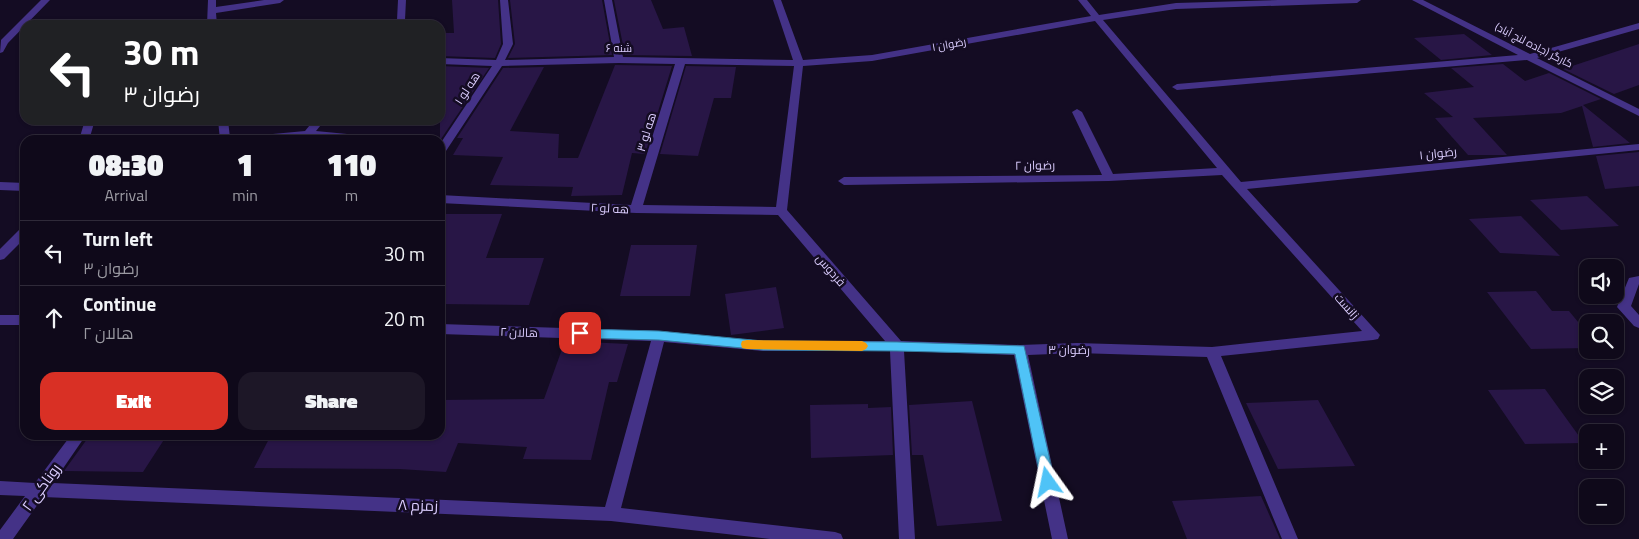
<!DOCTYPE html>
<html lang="en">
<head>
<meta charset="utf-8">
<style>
  :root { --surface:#0f091a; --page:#1d1727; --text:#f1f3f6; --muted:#9b9aa2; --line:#2f2a39; --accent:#d93025 }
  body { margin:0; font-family:"Titillium Web",Cairo,sans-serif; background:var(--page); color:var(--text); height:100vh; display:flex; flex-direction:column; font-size:19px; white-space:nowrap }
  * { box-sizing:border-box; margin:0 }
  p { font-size:16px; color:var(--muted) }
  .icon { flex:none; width:28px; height:28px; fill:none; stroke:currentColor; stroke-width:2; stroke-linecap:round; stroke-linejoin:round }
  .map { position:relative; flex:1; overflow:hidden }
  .details { position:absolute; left:20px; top:135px; width:425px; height:305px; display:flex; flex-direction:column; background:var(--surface); border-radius:15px; box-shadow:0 1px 4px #0004,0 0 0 1px var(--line) }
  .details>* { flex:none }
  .guide { position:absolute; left:20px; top:20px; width:425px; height:105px; border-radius:15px; box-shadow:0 1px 4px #0004,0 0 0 1px var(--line); background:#202124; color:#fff; overflow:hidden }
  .tools { position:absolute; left:1579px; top:259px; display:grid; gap:10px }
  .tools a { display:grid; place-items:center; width:45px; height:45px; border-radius:10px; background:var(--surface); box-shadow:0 1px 4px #0004,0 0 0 1px var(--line); font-size:25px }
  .pin { position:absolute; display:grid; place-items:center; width:42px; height:42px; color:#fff; margin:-21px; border-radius:10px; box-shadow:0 2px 8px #0006 }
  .me { position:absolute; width:55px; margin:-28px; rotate:348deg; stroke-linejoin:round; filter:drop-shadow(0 0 4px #0008) }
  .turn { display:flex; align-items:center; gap:18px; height:105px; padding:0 20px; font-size:22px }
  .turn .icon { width:65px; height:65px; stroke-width:2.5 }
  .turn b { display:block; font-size:35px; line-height:42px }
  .eta { display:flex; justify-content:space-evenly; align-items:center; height:85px; text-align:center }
  .eta b { font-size:30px; font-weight:800; line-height:35px }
  .cta { display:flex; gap:10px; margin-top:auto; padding:10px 20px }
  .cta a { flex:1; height:58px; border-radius:15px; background:var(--accent); color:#fff; font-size:20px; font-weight:800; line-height:58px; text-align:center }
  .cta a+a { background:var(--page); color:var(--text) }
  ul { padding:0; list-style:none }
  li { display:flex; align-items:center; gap:15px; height:65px; padding:0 20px; border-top:1px solid var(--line) }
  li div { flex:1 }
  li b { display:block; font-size:19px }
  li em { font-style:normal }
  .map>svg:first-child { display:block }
  .building { fill:#281646 }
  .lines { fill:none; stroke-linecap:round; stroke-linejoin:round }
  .minor { fill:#443287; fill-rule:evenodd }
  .route { fill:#4fc3f7; stroke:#337fa1 }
  .slow { fill:#f59e0b }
  .labels { text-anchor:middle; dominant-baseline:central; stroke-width:5; stroke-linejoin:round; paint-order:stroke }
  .far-street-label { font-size:11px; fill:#dcceff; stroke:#140c23 }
  .street-label { font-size:12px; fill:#dcceff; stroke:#140c23 }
  .near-street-label { font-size:15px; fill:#dcceff; stroke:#140c23 }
</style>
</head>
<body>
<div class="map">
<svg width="1639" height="539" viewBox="0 0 1639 539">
  <rect width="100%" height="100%" fill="#140c23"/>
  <path class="building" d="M 452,0 L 498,0 L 501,44 L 495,58 L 440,56 L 440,33 L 454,33 Z
    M 510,0 L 602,0 L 612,55 L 508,58 L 515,44 Z
    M 614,0 L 651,0 L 663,29 L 684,27 L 692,56 L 625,55 Z
    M 1464,34 L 1492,55 L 1441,60 L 1414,38 Z
    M 1639,44 L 1639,85 L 1614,94 L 1563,69 Z
    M 1503,64 L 1525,81 L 1549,73 L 1601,99 L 1583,105 L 1630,143 L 1593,147 L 1582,106 L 1561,113 L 1473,118 L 1507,155 L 1468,155 L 1435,118 L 1453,117 L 1424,93 L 1474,87 L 1451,68 Z
    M 615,65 L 672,66 L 645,154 L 632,153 L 622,195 L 571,196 L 573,187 L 490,185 L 503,157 L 453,155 L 463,138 L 457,138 L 503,68 L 544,67 L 510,131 L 559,134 L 558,158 L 578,158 Z
    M 440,66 L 489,68 L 441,139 L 440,139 Z
    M 686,66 L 736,67 L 731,98 L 714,98 L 698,156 L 660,154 Z
    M 1639,152 L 1639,186 L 1605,189 L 1596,156 Z
    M 1587,196 L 1619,226 L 1561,230 L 1530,200 Z
    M 440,214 L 502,214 L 486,258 L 544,258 L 529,305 L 440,304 Z
    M 1521,216 L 1560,256 L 1500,253 L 1469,219 Z
    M 631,245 L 697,245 L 690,296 L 620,296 Z
    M 776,287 L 784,328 L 731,335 L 725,294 Z
    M 1536,291 L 1552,311 L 1569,311 L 1588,334 L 1588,348 L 1531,349 L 1487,292 Z
    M 565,341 L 628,344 L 617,382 L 609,382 L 591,460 L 523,459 L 527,447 L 458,443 L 446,472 L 400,469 L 254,468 L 271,435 L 440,435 L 440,400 L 544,399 Z
    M 1545,389 L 1584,443 L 1525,444 L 1488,390 Z
    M 1318,400 L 1355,466 L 1278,469 L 1246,403 Z
    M 972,401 L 1002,521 L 937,526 L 923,455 L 912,455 L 909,405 Z
    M 868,404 L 868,408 L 891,407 L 893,455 L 811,458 L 810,405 Z
    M 90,435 L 167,435 L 143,472 L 64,471 Z
    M 1261,496 L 1280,539 L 1187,539 L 1172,501 Z"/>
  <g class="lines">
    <path class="minor" d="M 41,0 L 50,0 L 8,43 L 3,52 L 0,53 L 1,40 Z
      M 208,0 L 216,0 L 216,7 L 264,0 L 284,0 L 280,3 L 216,13 L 217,25 L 207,25 Z
      M 398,0 L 406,0 L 405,20 L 402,25 L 392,25 L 397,20 Z
      M 500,0 L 508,0 L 513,44 L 505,60 L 614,57 L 604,0 L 612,0 L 623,57 L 793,60 L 773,0 L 781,0 L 803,60 L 872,55 L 1091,16 L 1078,0 L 1087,0 L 1099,15 L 1176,3 L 1278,0 L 1361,0 L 1357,3 L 1176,9 L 1103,20 L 1241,182 L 1639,144 L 1639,150 L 1247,189 L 1380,335 L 1378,339 L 1373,340 L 1221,356 L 1298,539 L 1282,539 L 1207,357 L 1077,353 L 1028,355 L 1068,539 L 1052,539 L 1014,355 L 904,351 L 915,539 L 899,539 L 890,351 L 763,351 L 664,342 L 621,508 L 835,532 L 841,534 L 843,539 L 770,539 L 611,521 L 43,497 L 13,539 L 0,539 L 0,530 L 25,496 L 0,495 L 0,481 L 35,483 L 71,435 L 86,435 L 53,483 L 605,507 L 651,341 L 440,334 L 440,324 L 659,331 L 763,341 L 885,341 L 778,215 L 636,213 L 440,203 L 440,195 L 631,205 L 675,64 L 619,63 L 502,66 L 444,154 L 440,155 L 440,144 L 492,66 L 440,64 L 440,58 L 496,60 L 503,44 ZM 1095,21 L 1217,168 L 1113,174 L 1082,112 L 1077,109 L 1072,112 L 1102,175 L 844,177 L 838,181 L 844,185 L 1109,181 L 1222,175 L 1362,331 L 1212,347 L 1077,343 L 1020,345 L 901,341 L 787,210 L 803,66 L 872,61 ZM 685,64 L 794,66 L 776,207 L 643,205 Z
      M 1412,0 L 1423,0 L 1530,54 L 1639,23 L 1639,29 L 1537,58 L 1639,109 L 1639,116 L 1527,60 L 1177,90 L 1172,87 L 1177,84 L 1518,55 Z
      M 85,120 L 95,120 L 89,140 L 79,140 Z
      M 218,120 L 228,120 L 230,138 L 305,131 L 314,120 L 325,120 L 316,131 L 378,137 L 383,140 L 341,140 L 308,137 L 273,140 L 220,140 Z
      M 0,182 L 25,183 L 25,191 L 0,190 Z
      M 25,227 L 25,238 L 4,259 L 0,260 L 0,249 L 21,228 Z
      M 1639,276 L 1639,284 L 1631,306 L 1639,315 L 1639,328 L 1634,326 L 1617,307 L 1629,278 Z
      M 0,315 L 25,315 L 25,325 L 0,325 Z"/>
  </g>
  <path class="route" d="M 580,329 L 659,331 L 763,341 L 897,342 L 1024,346 L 1055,482 L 1053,486 L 1048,488 L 1043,486 L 1041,482 L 1015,354 L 897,351 L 763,350 L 659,340 L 580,338 L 575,337 L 573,333 L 575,330 Z"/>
  <path class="slow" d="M 747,340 L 862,341 L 866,343 L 868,346 L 866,349 L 862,351 L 747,349 L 742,348 L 741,344 L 742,341 Z"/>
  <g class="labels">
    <g class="far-street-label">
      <text transform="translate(949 44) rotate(-10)">رضوان ۱</text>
      <text transform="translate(1534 45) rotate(27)">کارگر (جاده لنج آباد)</text>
      <text x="619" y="48">شنه ۶</text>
    </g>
    <g class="street-label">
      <text transform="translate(467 88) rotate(-57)">هه لو ۱</text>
      <text transform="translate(646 132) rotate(-73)">هه لو ۳</text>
      <text transform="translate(1438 153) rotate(-6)">رضوان ۱</text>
      <text transform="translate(1035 165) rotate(-1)">رضوان ۲</text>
      <text transform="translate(610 208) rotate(3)">هه لو ۲</text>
      <text transform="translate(831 270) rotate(49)">فردوس</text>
      <text transform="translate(1347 306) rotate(48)">زانست</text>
      <text transform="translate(519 332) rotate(2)">هالان ۲</text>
      <text x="1069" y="349">رضوان ۳</text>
    </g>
    <g class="near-street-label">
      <text transform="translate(41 487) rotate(-54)">روناکی ۲</text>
      <text transform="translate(418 505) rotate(2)">زمزم ۸</text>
    </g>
  </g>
</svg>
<div class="tools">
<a><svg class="icon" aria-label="sound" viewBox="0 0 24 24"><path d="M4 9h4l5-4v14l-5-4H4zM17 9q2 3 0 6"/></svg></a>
<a><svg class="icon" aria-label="search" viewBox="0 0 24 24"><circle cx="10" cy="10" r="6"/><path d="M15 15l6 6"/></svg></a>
<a><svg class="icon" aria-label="layers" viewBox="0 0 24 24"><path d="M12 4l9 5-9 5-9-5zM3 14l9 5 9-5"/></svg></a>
<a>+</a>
<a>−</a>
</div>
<div class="pin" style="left:580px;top:333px;background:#d93025"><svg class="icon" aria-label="arrive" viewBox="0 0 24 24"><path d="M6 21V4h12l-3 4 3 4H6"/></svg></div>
<svg class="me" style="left:1048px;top:482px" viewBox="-20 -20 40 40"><path d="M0-17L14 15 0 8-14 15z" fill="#4fc3f7" stroke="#fff" stroke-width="4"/></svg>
<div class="guide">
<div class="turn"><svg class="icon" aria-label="left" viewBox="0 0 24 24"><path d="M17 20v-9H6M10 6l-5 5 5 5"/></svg><div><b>30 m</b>رضوان ۳</div></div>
</div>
<section class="details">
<div class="eta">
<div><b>08:30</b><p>Arrival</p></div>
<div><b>1</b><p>min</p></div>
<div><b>110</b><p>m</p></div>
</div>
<ul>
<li><svg class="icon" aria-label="left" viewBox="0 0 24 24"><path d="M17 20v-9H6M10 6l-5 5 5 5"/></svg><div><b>Turn left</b><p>رضوان ۳</p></div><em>30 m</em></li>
<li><svg class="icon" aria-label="ahead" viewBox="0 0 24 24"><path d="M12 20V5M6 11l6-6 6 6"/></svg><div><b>Continue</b><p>هالان ۲</p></div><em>20 m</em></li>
</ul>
<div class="cta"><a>Exit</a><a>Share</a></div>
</section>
</div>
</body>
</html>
